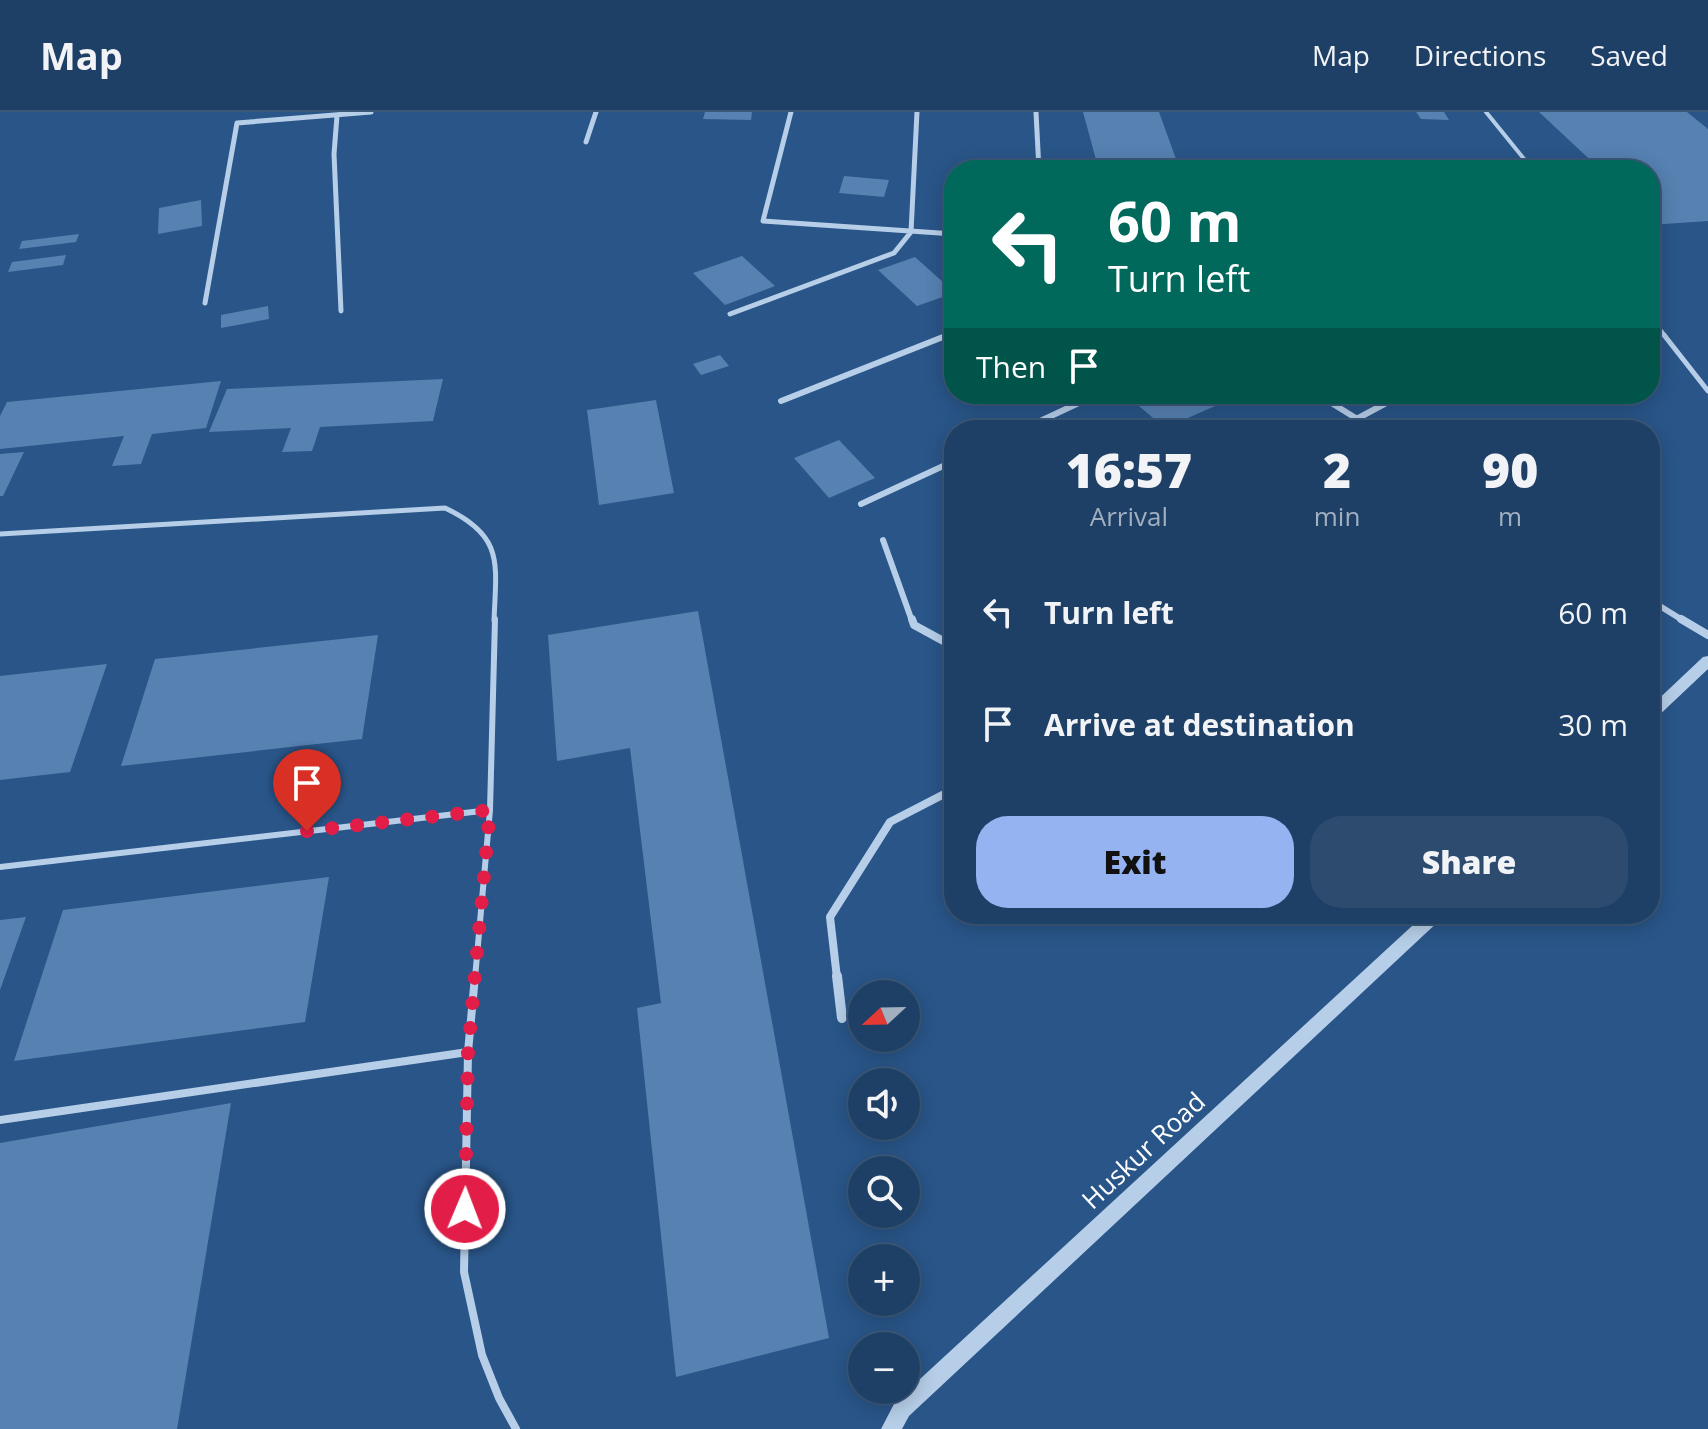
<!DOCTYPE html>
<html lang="en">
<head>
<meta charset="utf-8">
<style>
  :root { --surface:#1f4066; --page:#2c4b6f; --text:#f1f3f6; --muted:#a1afbf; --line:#3c597a; --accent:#95b2f1 }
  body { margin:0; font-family:"Open Sans",sans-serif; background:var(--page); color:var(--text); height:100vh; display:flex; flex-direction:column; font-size:30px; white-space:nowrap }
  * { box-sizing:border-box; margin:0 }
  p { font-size:26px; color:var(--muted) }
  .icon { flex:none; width:44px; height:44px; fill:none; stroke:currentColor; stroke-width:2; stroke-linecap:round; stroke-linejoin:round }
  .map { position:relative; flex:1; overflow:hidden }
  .drawer { position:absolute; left:944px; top:308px; width:716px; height:504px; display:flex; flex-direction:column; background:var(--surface); border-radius:32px; box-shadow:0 4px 20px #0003,0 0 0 2px var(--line) }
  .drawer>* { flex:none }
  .guide { position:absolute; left:944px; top:48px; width:716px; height:244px; border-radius:32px; box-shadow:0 4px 20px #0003,0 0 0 2px var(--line); background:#00695c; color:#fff; overflow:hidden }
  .needle { width:52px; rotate:248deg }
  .buttons { position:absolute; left:848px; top:868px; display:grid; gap:16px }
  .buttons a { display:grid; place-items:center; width:72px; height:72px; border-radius:50%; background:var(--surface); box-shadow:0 4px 20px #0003,0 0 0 2px var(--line); font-size:40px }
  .pin { position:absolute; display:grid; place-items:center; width:68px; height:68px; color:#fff; margin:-82px -34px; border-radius:50% 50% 50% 0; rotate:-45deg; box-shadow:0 0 8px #0007 }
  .pin .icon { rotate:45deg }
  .me { position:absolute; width:88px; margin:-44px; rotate:1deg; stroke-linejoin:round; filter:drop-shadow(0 0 6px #0008) }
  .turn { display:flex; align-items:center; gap:28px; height:168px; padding:0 32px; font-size:36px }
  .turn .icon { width:104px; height:104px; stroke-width:2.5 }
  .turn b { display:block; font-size:56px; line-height:68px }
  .then { display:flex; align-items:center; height:76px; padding:0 32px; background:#0003; gap:16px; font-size:30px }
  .eta { display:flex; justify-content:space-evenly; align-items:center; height:136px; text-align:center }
  .eta b { font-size:48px; font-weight:800; line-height:56px }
  .button { display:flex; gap:16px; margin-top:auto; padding:16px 32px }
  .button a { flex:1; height:92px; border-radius:32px; background:var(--accent); color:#111; font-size:32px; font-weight:800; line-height:92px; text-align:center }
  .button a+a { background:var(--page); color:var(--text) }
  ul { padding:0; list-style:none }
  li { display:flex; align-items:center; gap:24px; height:112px; padding:0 32px }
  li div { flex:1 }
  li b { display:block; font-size:30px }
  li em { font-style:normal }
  header { display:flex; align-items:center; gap:48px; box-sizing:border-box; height:112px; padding:0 40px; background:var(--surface); border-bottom:2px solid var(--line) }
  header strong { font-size:38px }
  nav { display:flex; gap:44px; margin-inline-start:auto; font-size:28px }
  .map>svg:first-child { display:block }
  .building { fill:#5681b1 }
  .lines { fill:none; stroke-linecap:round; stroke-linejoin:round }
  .service-far3 { stroke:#b6cee8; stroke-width:4 }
  .service-far2 { stroke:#b6cee8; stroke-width:5 }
  .service-far1 { stroke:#b6cee8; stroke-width:6 }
  .service { stroke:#b6cee8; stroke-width:8 }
  .minor-far3 { stroke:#b6cee8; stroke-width:5 }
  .minor-far2 { stroke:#b6cee8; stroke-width:6 }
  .minor-far1 { stroke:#b6cee8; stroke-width:8 }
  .minor { stroke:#b6cee8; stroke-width:10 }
  .tertiary { fill:#b6cee8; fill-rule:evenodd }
  .route { stroke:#e11d48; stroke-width:14; stroke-dasharray:0 25.2 }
  .labels { text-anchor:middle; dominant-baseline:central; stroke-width:7; stroke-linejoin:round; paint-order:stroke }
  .near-street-label { font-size:26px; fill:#fff; stroke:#295588 }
</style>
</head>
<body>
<header>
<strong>Map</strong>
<nav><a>Map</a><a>Directions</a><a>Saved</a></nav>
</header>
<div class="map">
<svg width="1708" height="1317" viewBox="0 0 1708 1317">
  <rect width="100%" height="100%" fill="#295588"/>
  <path class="building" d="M 705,0 L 752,0 L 751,8 L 703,7 Z
    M 1083,0 L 1159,0 L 1180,58 L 1054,58 L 1053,55 L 1098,55 Z
    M 1416,0 L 1444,0 L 1449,8 L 1421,7 Z
    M 1539,0 L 1687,0 L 1708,17 L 1708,109 L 1650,113 L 1650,58 L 1601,58 Z
    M 844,64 L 889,68 L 884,85 L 839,81 Z
    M 201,88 L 202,114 L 158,122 L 159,96 Z
    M 79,122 L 76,130 L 19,137 L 22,129 Z
    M 66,143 L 63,153 L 8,160 L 12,150 Z
    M 742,144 L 775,174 L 725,193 L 693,161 Z
    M 915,145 L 954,180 L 954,181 L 917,194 L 878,158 Z
    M 268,194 L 269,207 L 221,216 L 221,203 Z
    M 720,243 L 729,254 L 701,263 L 693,252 Z
    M 443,267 L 433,309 L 320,315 L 312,339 L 282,340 L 291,316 L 209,320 L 227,277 Z
    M 221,269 L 206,316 L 152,322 L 141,352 L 112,354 L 124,324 L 0,337 L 0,304 L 7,290 Z
    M 1131,282 L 1225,282 L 1231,287 L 1165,316 L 1127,284 Z
    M 656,288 L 674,381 L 599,393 L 587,298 Z
    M 839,328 L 875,366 L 829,386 L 794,346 Z
    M 24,340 L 3,384 L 0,384 L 0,342 Z
    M 698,499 L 829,1226 L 676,1265 L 637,896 L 661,891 L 630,636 L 557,649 L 548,523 Z
    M 378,523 L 362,627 L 121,654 L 155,547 Z
    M 107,552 L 70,660 L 0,668 L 0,564 Z
    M 329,765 L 305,910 L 14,949 L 63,798 Z
    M 26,805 L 0,878 L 0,808 Z
    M 231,991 L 177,1317 L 0,1317 L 0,1031 Z"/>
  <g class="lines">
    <path class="service-far3" d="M 1486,0 L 1533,58
      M 1650,205 L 1666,225"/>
    <path class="service-far2" d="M 1664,223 L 1708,279
      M 0,422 L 445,396 C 505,424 496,452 494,509"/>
    <path class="service-far1" d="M 0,755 L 490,698
      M 475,866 L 490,698 L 495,507"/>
    <path class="service" d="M 475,864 L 468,940 L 464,1160 L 482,1243 L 499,1286 L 516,1317
      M 0,1008 L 468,940"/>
    <path class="minor-far3" d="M 791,0 L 763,109 L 954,122
      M 1036,0 L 1039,58
      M 337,4 L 334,42 L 341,199
      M 586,30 L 596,0
      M 205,191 L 237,11 L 371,0
      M 730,202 L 894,141 L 911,120 L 917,0
      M 943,225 L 954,221"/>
    <path class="minor-far2" d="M 1317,282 L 1375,318
      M 781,289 L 948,223
      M 1021,318 L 1098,282
      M 1336,318 L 1403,282
      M 861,392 L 954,349
      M 883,428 L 912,509
      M 1650,488 L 1684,509"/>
    <path class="minor-far1" d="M 912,507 L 914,513 L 947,531 L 954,530
      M 1681,507 L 1708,523
      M 837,866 L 830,805 L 890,710 L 954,677"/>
    <path class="minor" d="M 837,864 L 842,906"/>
    <path class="tertiary" d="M 1708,544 L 1708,557 L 1655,607 L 1650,609 L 1650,595 L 1703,545 Z
      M 1425,802 L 1444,802 L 1441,807 L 909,1304 L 902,1317 L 881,1317 L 895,1290 Z"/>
  </g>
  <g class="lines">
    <path class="route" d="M 307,719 L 490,698 L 468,940 L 465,1097"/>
  </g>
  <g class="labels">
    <g class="near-street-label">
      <text transform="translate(1143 1038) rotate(-43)">Huskur Road</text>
    </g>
  </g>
</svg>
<div class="buttons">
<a><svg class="needle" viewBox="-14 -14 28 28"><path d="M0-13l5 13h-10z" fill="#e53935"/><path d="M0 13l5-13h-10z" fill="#a1afbf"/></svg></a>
<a><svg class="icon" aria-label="sound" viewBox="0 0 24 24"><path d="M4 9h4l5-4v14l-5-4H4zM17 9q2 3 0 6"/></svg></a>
<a><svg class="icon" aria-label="search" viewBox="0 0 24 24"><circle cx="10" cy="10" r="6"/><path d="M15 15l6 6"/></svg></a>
<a>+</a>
<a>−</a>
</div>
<div class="pin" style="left:307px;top:719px;background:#d93025"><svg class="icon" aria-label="arrive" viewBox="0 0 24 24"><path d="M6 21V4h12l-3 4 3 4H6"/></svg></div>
<svg class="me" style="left:465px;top:1097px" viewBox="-20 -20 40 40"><circle r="17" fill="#e11d48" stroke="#fff" stroke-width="3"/><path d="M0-11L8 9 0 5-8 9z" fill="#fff"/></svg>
<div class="guide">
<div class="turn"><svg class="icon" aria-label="left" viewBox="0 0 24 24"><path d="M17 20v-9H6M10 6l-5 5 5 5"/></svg><div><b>60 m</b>Turn left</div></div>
<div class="then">Then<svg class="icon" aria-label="arrive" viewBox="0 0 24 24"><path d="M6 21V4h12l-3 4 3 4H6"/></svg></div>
</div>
<section class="drawer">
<div class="eta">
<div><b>16:57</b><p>Arrival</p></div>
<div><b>2</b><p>min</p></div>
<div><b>90</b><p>m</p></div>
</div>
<ul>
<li><svg class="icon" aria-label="left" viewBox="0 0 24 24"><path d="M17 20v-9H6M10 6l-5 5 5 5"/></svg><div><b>Turn left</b></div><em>60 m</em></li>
<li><svg class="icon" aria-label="arrive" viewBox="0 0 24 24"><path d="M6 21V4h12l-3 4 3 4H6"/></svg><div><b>Arrive at destination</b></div><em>30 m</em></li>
</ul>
<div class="button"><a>Exit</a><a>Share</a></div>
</section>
</div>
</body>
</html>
